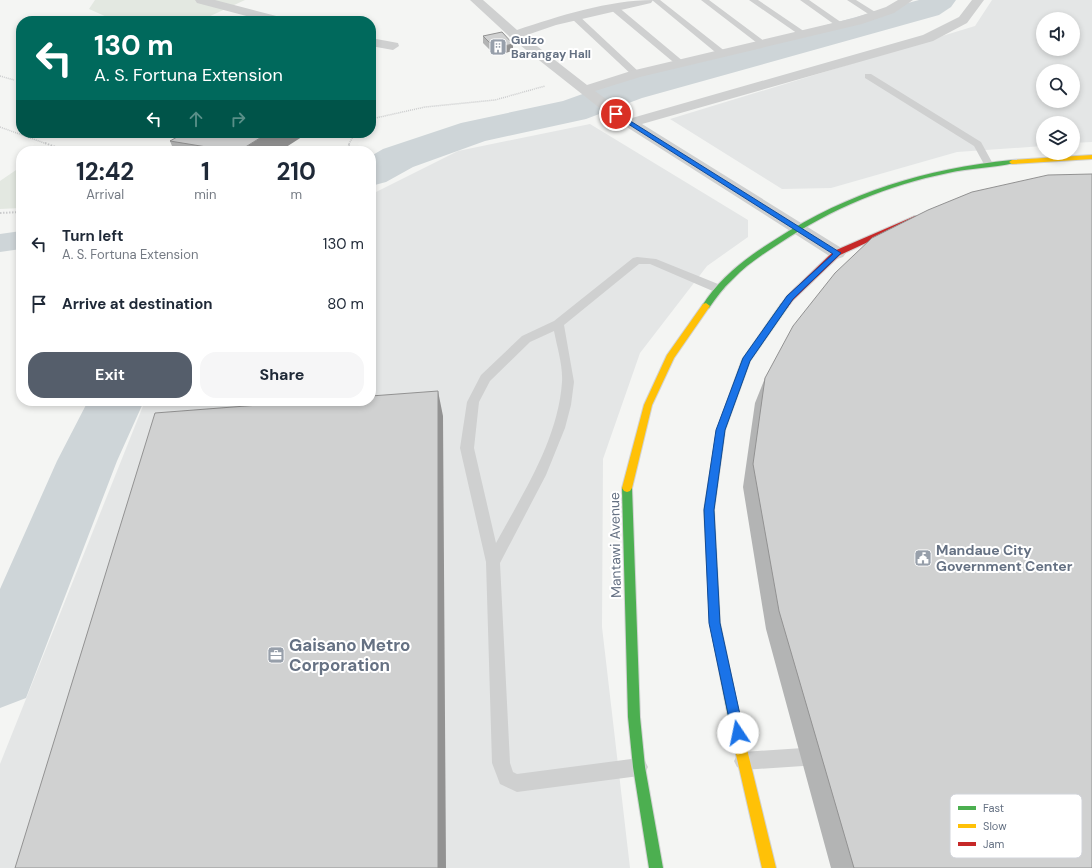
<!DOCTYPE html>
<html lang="en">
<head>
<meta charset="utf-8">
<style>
  :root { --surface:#fff; --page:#f6f6f7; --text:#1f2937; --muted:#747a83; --accent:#555e6b }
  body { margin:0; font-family:"DM Sans",sans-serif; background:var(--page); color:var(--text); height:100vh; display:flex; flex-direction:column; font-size:15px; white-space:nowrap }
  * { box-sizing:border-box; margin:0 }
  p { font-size:13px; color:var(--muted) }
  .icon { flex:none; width:22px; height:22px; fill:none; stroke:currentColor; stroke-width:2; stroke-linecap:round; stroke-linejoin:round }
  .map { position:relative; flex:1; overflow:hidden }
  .side { position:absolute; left:16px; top:146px; width:360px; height:260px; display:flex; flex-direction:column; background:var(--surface); border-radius:16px; box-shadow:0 2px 6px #0003 }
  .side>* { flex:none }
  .guide { position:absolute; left:16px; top:16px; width:360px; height:122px; border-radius:16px; box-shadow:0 2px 6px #0003; background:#00695c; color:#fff; overflow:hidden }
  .fabs { position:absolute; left:1036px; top:12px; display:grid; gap:8px }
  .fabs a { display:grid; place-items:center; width:44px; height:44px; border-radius:50%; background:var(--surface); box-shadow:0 2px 6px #0003; font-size:20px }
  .pin { position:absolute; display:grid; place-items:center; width:34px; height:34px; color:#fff; margin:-17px; border:2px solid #fff; border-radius:50%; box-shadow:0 1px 4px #0007 }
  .me { position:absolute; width:44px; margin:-22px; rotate:349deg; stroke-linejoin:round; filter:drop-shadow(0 0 3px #0008) }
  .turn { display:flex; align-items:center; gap:14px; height:84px; padding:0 12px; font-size:18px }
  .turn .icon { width:52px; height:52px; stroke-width:2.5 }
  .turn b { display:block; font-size:28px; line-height:34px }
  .lanes { display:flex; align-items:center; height:38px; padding:0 12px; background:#0003; justify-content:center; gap:20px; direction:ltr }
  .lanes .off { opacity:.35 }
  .eta { display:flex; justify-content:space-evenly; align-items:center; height:68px; text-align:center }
  .eta b { font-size:24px; font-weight:700; line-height:28px }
  .cta { display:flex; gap:8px; margin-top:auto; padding:8px 12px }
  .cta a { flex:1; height:46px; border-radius:16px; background:var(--accent); color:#fff; font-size:16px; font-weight:700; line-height:46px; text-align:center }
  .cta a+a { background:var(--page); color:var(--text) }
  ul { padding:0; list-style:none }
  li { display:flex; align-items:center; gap:12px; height:60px; padding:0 12px }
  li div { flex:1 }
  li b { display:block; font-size:15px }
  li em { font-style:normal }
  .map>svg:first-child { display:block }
  .built { fill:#e4e6e6; fill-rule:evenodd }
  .green { fill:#e3e8e1 }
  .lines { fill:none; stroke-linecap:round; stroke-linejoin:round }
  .canal { fill:#ced5d8; fill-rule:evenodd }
  .river { fill:#ced5d8; fill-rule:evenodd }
  .fast-casing { stroke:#d1d2d2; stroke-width:2 }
  .slow-casing { stroke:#d1d2d2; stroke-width:2 }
  .jam-casing { stroke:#d1d2d2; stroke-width:2 }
  .path-far1 { stroke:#cbcccd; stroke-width:1.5; stroke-dasharray:1 1; stroke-linecap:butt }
  .path { stroke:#cbcccd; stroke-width:2; stroke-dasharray:1.5 1.5; stroke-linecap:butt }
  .lane { fill:#cfd0d0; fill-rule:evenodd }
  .street { fill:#cfd0d0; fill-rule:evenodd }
  .fast { fill:#4caf50; fill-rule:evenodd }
  .slow { fill:#ffc107; fill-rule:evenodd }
  .jam { fill:#c62828; fill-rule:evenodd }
  .wall { fill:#b3b4b4 }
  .shaded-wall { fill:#929292 }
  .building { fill:#d0d1d1; stroke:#929292 }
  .route { fill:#1a73e8; stroke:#114b97 }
  .labels { text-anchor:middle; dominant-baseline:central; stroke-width:4; stroke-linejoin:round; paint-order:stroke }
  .far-poi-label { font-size:12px; font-weight:bold; fill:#657183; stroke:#fff; text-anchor:start }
  .street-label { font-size:14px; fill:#657183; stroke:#fff }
  .poi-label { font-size:14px; font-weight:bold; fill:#657183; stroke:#fff; text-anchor:start }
  .near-poi-label { font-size:17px; font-weight:bold; fill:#657183; stroke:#fff; text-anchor:start }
  .key { fill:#fff; stroke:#d1d4da; stroke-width:1 }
  .key-label { font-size:11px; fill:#657183 }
</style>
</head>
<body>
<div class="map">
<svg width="1092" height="868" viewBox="0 0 1092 868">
  <rect width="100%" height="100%" fill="#f4f5f3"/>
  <path class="built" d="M 992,0 L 1092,0 L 1092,142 L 1073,143 L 1073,123 L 1043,123 L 1043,146 L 957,152 L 831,188 L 782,189 L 670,119 L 975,26 ZM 1043,19 L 1073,19 L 1073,49 L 1043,49 ZM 1043,71 L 1073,71 L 1073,101 L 1043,101 Z
    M 590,124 L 748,220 L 748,237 L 707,266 L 640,353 L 603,459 L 602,627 L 630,868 L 0,868 L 0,764 L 145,401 L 371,401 L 371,197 L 376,192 L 458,151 Z"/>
  <path class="green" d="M 95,0 L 245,0 L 206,18 L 168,21 L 116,21 L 89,9 Z
    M 19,168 L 21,168 L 21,208 L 0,209 L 0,181 Z"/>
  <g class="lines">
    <path class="canal" d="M 21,231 L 21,249 L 0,252 L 0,234 Z"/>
    <path class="river" d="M 919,0 L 956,0 L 951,7 L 939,15 L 642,98 L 586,119 L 485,141 L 413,167 L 386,182 L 371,186 L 371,156 L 383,149 L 461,123 L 563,101 L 616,82 Z
      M 88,401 L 144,401 L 117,461 L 26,698 L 0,708 L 0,589 L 57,461 Z"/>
    <g class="fast-casing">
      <path id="fast" d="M 1012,160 L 1014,161 L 1014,163 C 993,168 970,168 948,173 C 888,185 831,209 780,243 C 763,254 746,265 732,280 C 723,288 716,298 709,308 L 706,309 L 702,306 C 720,277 747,257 776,239 C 849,192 925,169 1012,160 Z
        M 784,303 L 788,306 L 787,308 L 750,361 L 725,430 L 714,510 L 720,623 L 744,737 L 742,741 L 738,743 L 734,741 L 732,737 L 710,623 L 704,510 L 717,430 L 742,360 L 781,304 Z
        M 627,484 L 630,485 L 632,488 L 640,717 L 645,767 L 663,868 L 649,868 L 633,767 L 628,717 L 622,488 L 624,485 Z"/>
    </g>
    <g class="slow-casing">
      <path id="slow" d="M 1092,155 L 1092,159 L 1012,164 L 1009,162 L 1012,160 Z
        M 706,303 L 710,306 L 674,358 L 652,405 L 632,488 L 630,491 L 627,492 L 624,491 L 622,488 L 644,405 L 667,355 L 703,304 Z
        M 738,731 L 742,733 L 744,737 L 776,868 L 762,868 L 732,737 L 734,733 Z"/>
    </g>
    <g class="jam-casing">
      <path id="jam" d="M 915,216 L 917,216 L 920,218 L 840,255 L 793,300 L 787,308 L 781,308 L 780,306 L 787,296 L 834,251 Z"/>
    </g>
    <path class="path-far1" d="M 0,76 L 14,80
      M 371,119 L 425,107 L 495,100 L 545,86
      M 0,127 L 47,144
      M 349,144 L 355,133"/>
    <path class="path" d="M 45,143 L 66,151
      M 346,151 L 350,143
      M 0,213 L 21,212"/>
    <path class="lane" d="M 652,0 L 660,0 L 726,52 L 726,56 L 720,56 Z
      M 701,0 L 709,0 L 768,44 L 761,46 Z
      M 749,0 L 758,0 L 808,34 L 801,36 Z
      M 800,0 L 809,0 L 845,25 L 838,27 Z
      M 847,0 L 856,0 L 880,15 L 873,17 Z
      M 611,6 L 617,6 L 684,62 L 684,66 L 678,66 L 611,10 Z
      M 571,14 L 577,14 L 639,72 L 639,76 L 633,76 L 571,18 Z
      M 865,74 L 871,74 L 981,142 L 993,164 L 991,166 L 985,166 L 974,146 L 865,78 Z
      M 637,257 L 656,259 L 723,286 L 725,289 L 719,293 L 715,292 L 650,264 L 639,264 L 564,325 L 574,382 L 571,405 L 565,428 L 546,475 L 500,563 L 510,763 L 513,772 L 517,774 L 639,758 L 645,761 L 648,767 L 645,773 L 639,776 L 517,792 L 500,784 L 492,763 L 486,562 L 460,448 L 467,402 L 481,375 L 522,336 L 554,321 L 633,258 ZM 554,331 C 557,347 563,365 562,382 C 558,440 523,493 496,543 L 474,448 L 479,402 L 490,381 L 530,342 Z
      M 818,747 L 824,750 L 827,756 L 824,762 L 818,765 L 743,770 L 737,767 L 734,761 L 737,755 L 743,752 Z"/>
    <path class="street" d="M 195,0 L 215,0 L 284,18 L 286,21 L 266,21 L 197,3 Z
      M 470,0 L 483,0 L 517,30 C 559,16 609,0 653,0 L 651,3 L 556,25 L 524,36 L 587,85 L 631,71 L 854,18 L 886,7 L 898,0 L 913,0 L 894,13 L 862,24 L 640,77 L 595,91 L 632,118 L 923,35 L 959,17 L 972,0 L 984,0 L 967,23 L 933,41 L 642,124 L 843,249 L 846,253 L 843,257 L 837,259 L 831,257 L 611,117 L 511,38 Z
      M 371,38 L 398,43 L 399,46 L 393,50 L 371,46 Z"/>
    <use href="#fast" class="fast"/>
    <use href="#slow" class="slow"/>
    <use href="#jam" class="jam"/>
  </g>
  <path class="wall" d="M 483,36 L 513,51 L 495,55 L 483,43 Z
    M 170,141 L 280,151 L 174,151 Z
    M 765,378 L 1092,868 L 831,868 L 766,629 L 743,487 L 755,403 Z"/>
  <path class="shaded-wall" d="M 513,44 L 513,51 L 495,55 L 495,48 Z
    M 268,133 L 308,133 L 280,151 L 239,151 Z
    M 438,391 L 443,416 L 446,868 L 438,868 Z"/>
  <path class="building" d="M 502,32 L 513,44 L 495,48 L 483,36 Z
    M 184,133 L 268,133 L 239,151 L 231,151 L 170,141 Z
    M 118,148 L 135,151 L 115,151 Z
    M 1092,174 L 1092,868 L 854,868 L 779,611 L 753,464 L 765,378 L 793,326 L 835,273 L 872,238 L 928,210 L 972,192 L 1048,175 Z
    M 438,391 L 438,868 L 15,868 L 155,413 L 311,401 L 371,401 L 371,396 Z"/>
  <path class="route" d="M 616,112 L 841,253 L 793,299 L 750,361 L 725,430 L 714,510 L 720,623 L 744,733 L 742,737 L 738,739 L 734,737 L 732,733 L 709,623 L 704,510 L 716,430 L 743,358 L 787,296 L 833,254 L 614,115 L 613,114 Z"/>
  <defs>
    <g id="building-square" transform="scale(0.9)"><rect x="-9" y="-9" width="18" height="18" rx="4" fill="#979faa" stroke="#fff"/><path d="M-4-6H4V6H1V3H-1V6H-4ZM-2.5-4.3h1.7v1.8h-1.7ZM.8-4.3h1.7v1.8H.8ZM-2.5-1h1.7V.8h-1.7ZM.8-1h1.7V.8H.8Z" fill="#fff"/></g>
    <g id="civic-square" transform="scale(0.9)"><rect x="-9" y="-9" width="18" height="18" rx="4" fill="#979faa" stroke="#fff"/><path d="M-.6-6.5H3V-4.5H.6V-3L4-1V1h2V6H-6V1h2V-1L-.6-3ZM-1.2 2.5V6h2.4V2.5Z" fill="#fff"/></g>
    <g id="office-square" transform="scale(0.9)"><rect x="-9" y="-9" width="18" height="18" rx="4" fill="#979faa" stroke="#fff"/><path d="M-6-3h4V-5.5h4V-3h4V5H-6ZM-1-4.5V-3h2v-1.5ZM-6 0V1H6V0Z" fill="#fff"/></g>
  </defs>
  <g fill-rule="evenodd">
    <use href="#building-square" x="498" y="47"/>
    <use href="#civic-square" x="923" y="558"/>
    <use href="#office-square" x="276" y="655"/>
  </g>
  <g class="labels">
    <g class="far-poi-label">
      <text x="511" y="40">Guizo<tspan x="511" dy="14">Barangay Hall</tspan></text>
    </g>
    <g class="street-label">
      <text transform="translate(615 545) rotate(-91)">Mantawi Avenue</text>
    </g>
    <g class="poi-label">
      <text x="936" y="550">Mandaue City<tspan x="936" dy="16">Government Center</tspan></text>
    </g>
    <g class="near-poi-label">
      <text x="289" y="645">Gaisano Metro<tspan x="289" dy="20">Corporation</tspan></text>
    </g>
  </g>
  <rect x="950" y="794" width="132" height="64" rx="6" class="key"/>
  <rect x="958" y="806" width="18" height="4" fill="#4caf50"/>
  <rect x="958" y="824" width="18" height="4" fill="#ffc107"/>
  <rect x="958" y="842" width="18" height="4" fill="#c62828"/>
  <g class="key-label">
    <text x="983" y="812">Fast</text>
    <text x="983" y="830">Slow</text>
    <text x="983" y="848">Jam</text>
  </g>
</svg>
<div class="fabs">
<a><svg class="icon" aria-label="sound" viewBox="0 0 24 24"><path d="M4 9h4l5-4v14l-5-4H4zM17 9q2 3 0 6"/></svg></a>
<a><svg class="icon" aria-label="search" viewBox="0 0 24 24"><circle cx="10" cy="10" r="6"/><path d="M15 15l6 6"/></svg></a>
<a><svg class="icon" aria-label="layers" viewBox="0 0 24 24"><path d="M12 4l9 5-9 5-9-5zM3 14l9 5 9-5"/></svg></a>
</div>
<div class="pin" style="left:616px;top:114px;background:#d93025"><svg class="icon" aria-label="arrive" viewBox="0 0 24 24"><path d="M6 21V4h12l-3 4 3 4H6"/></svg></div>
<svg class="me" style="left:738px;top:733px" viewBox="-20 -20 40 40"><circle r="19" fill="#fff"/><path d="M0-13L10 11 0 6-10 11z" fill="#1a73e8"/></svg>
<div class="guide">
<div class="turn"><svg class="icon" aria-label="left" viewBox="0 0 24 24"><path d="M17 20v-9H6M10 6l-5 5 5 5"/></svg><div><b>130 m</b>A. S. Fortuna Extension</div></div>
<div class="lanes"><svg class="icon" aria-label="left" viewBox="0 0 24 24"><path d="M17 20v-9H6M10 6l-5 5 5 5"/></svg><svg class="icon off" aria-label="ahead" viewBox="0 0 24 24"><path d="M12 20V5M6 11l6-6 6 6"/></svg><svg class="icon off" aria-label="right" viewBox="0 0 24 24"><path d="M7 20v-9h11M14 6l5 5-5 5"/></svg></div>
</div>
<section class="side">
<div class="eta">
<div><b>12:42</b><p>Arrival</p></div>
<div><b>1</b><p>min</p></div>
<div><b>210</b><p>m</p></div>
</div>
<ul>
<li><svg class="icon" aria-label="left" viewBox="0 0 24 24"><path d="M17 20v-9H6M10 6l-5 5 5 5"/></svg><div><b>Turn left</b><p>A. S. Fortuna Extension</p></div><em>130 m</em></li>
<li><svg class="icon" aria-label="arrive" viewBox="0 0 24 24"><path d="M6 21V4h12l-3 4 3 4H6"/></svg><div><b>Arrive at destination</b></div><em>80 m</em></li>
</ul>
<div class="cta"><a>Exit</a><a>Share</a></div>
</section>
</div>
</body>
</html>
